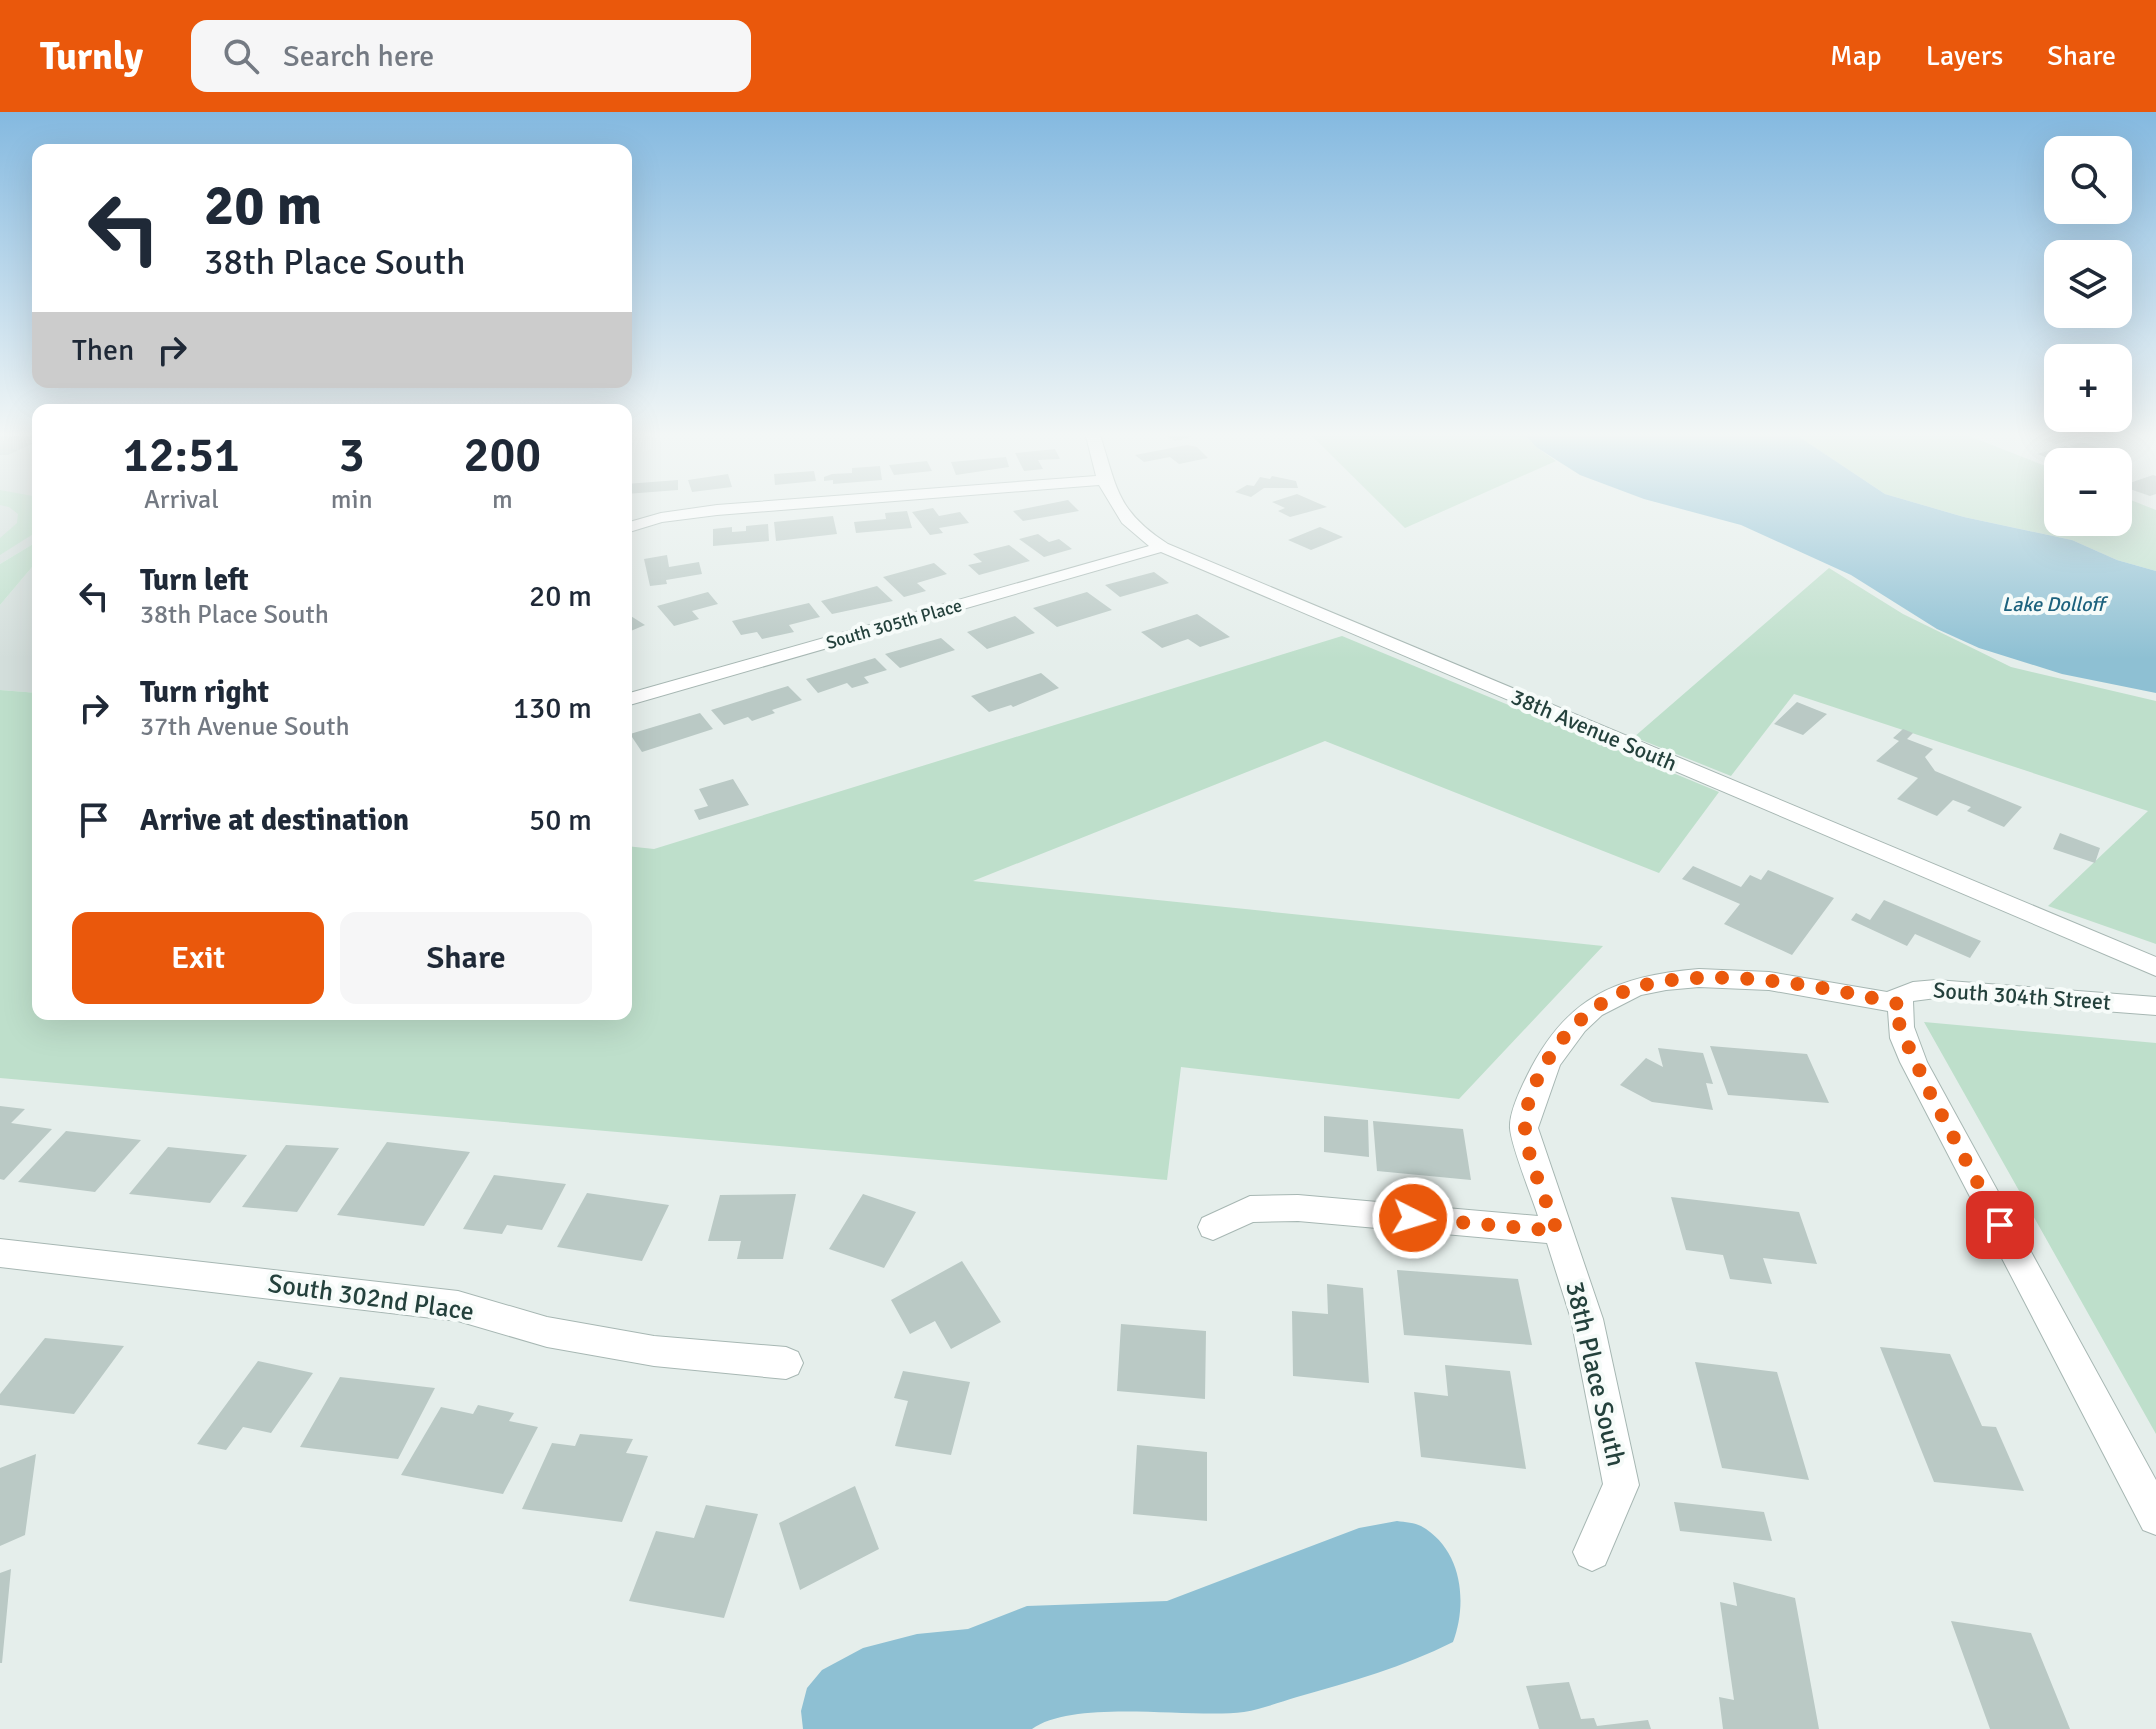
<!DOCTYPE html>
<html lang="en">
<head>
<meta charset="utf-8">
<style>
  :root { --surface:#fff; --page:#f6f6f7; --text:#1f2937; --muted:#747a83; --accent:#ea580c }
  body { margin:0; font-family:Signika,sans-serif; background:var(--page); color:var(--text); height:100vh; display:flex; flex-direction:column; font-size:30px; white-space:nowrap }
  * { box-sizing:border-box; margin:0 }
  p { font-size:26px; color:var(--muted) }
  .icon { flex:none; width:44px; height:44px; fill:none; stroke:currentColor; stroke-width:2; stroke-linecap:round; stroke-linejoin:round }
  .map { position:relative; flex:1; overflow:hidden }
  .drawer { position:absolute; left:32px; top:292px; width:600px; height:616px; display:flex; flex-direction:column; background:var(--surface); border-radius:16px; box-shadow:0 8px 32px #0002 }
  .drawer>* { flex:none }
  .banner { position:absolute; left:32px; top:32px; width:600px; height:244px; border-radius:16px; box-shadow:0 8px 32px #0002; background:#fff; color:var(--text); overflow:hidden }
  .controls { position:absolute; left:2044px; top:24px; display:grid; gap:16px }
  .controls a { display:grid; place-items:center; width:88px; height:88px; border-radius:16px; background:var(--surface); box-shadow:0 8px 32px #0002; font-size:40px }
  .pin { position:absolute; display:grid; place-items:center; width:68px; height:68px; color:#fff; margin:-34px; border-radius:16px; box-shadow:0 4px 12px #0006 }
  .me { position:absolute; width:88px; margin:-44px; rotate:95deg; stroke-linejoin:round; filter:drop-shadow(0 0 6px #0008) }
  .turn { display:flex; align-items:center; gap:28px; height:168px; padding:0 40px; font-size:36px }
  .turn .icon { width:104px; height:104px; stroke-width:2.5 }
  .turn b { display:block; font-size:56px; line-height:68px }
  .then { display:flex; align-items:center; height:76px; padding:0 40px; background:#0003; gap:16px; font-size:30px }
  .eta { display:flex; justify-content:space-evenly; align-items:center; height:136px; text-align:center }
  .eta b { font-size:48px; font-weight:600; line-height:56px }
  .button { display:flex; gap:16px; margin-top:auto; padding:16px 40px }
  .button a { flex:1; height:92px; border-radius:16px; background:var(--accent); color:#fff; font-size:32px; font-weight:600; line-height:92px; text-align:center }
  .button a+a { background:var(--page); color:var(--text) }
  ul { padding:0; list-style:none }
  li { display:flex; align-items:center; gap:24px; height:112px; padding:0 40px }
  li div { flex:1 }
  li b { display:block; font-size:30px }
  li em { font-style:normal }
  header { display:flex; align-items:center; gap:48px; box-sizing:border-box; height:112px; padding:0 40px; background:var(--accent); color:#fff }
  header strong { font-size:38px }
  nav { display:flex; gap:44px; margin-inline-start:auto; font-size:28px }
  .search { width:560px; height:72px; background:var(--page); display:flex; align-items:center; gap:20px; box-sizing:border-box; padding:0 28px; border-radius:16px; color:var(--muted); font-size:30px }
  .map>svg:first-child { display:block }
  .built { fill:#d3dedb }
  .green { fill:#bedfcb }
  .water { fill:#8ec0d3 }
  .building { fill:#bac9c5 }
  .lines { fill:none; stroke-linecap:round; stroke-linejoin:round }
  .minor-casing { stroke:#a7b7b3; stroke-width:2 }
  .minor { fill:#fff; fill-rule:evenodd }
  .route { stroke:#ea580c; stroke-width:14; stroke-dasharray:0 25.2 }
  .labels { text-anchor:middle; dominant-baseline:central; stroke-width:8; stroke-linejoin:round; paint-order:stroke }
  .far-street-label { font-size:18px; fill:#24413c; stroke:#f6fbf9 }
  .far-water-label { font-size:20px; font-style:italic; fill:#1d627e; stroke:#f6fbf9 }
  .street-label { font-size:22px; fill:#24413c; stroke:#f6fbf9 }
  .near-street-label { font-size:26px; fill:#24413c; stroke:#f6fbf9 }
</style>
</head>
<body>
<header>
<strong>Turnly</strong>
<div class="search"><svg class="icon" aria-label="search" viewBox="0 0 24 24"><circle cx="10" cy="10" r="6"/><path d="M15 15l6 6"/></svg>Search here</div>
<nav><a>Map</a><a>Layers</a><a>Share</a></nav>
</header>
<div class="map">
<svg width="2156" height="1617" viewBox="0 0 2156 1617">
  <rect width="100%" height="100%" fill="#e5eeeb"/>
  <path class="built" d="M 0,320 L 38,320 L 38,429 L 0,452 Z
    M 38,448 L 38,581 L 0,578 L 0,493 Z"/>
  <path class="green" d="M 1308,320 L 1523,320 L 1536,335 L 1556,349 L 1405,416 Z
    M 1792,320 L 1959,320 L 2058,359 L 2058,410 L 2118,410 L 2118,383 L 2156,398 L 2156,459 L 2117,448 L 2072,428 L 1964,405 L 1885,382 Z
    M 0,378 L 38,385 L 38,419 L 0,443 L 0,426 L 17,411 L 18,402 L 9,395 L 0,393 Z
    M 38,429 L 38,448 L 0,493 L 0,452 Z
    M 1829,456 L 1903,502 L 2011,555 L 2156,589 L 2156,832 L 2048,794 L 2148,699 L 1794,582 L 1731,664 L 1634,625 Z
    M 1342,524 L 1719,680 L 1659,761 L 1325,629 L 973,769 L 1603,834 L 1459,987 L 1181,955 L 1167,1068 L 0,966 L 0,578 L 38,581 L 38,902 L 626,902 L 626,734 L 654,737 Z
    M 1924,910 L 2156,931 L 2156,1322 Z"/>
  <path class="water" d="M 1523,320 L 1792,320 L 1885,382 L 1964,405 L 2072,428 L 2117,448 L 2156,459 L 2156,581 L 2062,562 L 1979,536 L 1937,517 L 1851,463 L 1741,413 L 1644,387 L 1580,363 L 1536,335 Z
    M 1397,1409 C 1405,1410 1415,1411 1421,1414 C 1462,1437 1468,1490 1453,1530 C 1403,1555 1351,1570 1297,1585 C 1280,1590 1262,1597 1244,1600 C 1191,1607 1075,1586 1032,1617 L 803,1617 L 801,1599 L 807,1576 L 822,1558 L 863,1536 L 917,1522 L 968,1517 L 1027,1494 L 1167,1489 L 1359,1416 Z"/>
  <path class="building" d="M 0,320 L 38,320 L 38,329 L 8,343 L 0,343 Z
    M 1182,320 L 1191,325 L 1175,329 L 1162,321 Z
    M 2051,321 L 2095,320 L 2095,321 L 2056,332 L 2043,327 L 2058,323 Z
    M 2081,330 L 2103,337 L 2090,341 L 2069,334 Z
    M 1187,333 L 1197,335 L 1208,346 L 1179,352 L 1170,345 L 1144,350 L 1135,343 Z
    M 2065,334 L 2099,346 L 2085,350 L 2059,350 L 2037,342 Z
    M 1055,337 L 1060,347 L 1038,348 L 1043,357 L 1024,359 L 1015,341 Z
    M 1006,345 L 1009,355 L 956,363 L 951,350 Z
    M 927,349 L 932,359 L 894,363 L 889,353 Z
    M 880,354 L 882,368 L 833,372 L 833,368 L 824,369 L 824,365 L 832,362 L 852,361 L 852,356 Z
    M 814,359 L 816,369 L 775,373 L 774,362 Z
    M 728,362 L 732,375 L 692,380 L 688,368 Z
    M 2153,363 L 2156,364 L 2156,382 L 2150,384 L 2121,374 Z
    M 1272,364 L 1296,369 L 1298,376 L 1264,376 L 1251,385 L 1235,380 L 1247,373 L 1254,374 L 1260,365 L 1270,367 Z
    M 678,368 L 678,378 L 626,382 L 626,372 Z
    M 1297,382 L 1327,395 L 1290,405 L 1278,399 L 1285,396 L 1272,390 Z
    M 1068,388 L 1079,399 L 1023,409 L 1013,399 Z
    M 933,396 L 939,404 L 960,400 L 969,411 L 939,416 L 943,421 L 930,423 L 912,400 Z
    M 907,399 L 912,416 L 856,421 L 854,410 L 886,407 L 885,401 Z
    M 833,404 L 837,422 L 776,429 L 774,410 Z
    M 768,412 L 769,429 L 713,434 L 713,417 L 732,415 L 732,420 L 746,419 L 746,414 Z
    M 1320,415 L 1343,425 L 1311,438 L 1288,428 Z
    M 1038,422 L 1049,430 L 1059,427 L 1072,437 L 1044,445 L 1019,427 Z
    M 1009,433 L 1030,449 L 979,463 L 968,453 L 982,450 L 973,442 Z
    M 667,443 L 669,455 L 699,450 L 702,462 L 666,468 L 667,472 L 650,474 L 644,447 Z
    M 934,451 L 947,462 L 917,471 L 926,479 L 904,485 L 883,465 Z
    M 1154,460 L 1169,471 L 1120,485 L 1105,473 Z
    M 877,474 L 893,489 L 832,502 L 821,489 Z
    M 708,480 L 718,492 L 692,499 L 699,507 L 674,514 L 657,494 Z
    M 1087,480 L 1112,498 L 1057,515 L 1033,496 Z
    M 809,491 L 820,505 L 789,513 L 794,520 L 762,527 L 757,520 L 741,523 L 732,509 Z
    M 626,501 L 645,513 L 626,521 Z
    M 1197,502 L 1230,525 L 1200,535 L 1188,527 L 1162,536 L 1141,520 Z
    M 1015,504 L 1035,521 L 987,537 L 967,520 Z
    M 941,526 L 955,538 L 900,556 L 885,542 Z
    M 875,546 L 887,558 L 864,565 L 869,571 L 852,576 L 847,571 L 818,581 L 806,567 Z
    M 1041,561 L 1059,576 L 1013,595 L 1011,593 L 989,600 L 971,584 Z
    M 788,574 L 802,588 L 772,598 L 775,601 L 752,609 L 748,605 L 724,613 L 711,598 Z
    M 1797,590 L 1827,602 L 1803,623 L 1774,612 Z
    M 700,601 L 713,617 L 642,640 L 630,622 Z
    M 1903,617 L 1913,621 L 1907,627 L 1933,637 L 1925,645 L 1935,659 L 2022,695 L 2004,715 L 1967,699 L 1971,695 L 1953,688 L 1937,704 L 1897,687 L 1918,666 L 1876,649 L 1899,629 L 1893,626 Z
    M 733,667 L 749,693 L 699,708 L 694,698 L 708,694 L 699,677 Z
    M 2060,721 L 2100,736 L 2095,751 L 2053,737 Z
    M 1693,754 L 1741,775 L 1750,763 L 1761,768 L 1768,758 L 1834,786 L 1792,843 L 1724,812 L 1740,792 L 1682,767 Z
    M 1884,788 L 1981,829 L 1970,846 L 1915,822 L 1907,834 L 1851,808 L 1856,801 L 1870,808 Z
    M 1710,934 L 1807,942 L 1829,991 L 1728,983 Z
    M 1658,936 L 1703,941 L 1713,972 L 1706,971 L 1713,998 L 1652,990 L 1620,973 L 1646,946 L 1663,955 Z
    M 0,994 L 25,997 L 11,1011 L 52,1017 L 4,1068 L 0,1067 Z
    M 1324,1004 L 1368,1008 L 1369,1045 L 1324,1040 Z
    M 1373,1009 L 1463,1017 L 1471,1068 L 1377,1059 Z
    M 66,1019 L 141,1028 L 95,1080 L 18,1070 Z
    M 387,1030 L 470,1040 L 424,1114 L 337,1103 Z
    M 286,1033 L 339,1036 L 297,1100 L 242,1095 Z
    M 168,1035 L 247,1043 L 210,1091 L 129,1082 Z
    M 494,1063 L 566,1072 L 542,1118 L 507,1113 L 502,1122 L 463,1117 Z
    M 587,1081 L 669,1093 L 642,1149 L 557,1135 Z
    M 796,1082 L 783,1147 L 737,1147 L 741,1129 L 708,1129 L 720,1083 Z
    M 863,1082 L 916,1100 L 884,1156 L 829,1137 Z
    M 1671,1085 L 1799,1100 L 1817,1152 L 1763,1146 L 1772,1172 L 1730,1167 L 1723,1143 L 1686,1138 Z
    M 962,1149 L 1001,1210 L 951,1237 L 935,1209 L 910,1222 L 891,1188 Z
    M 1397,1158 L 1518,1167 L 1532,1233 L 1404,1223 Z
    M 1327,1172 L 1363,1176 L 1369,1271 L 1293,1264 L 1292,1199 L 1328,1202 Z
    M 1121,1212 L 1206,1219 L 1205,1287 L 1117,1279 Z
    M 45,1226 L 124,1234 L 74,1302 L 0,1293 L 0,1282 Z
    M 1880,1235 L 1950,1242 L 1982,1314 L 1996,1315 L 2024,1379 L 1934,1370 Z
    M 258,1249 L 313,1261 L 271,1321 L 243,1315 L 226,1338 L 197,1332 Z
    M 1695,1250 L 1777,1260 L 1809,1368 L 1722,1356 Z
    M 1445,1253 L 1510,1259 L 1526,1357 L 1421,1345 L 1414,1280 L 1448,1284 Z
    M 903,1259 L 970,1270 L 951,1343 L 895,1334 L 908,1289 L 894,1286 Z
    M 340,1265 L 435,1276 L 398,1347 L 300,1335 Z
    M 478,1293 L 514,1301 L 509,1309 L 538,1315 L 503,1382 L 401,1363 L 441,1295 L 473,1302 Z
    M 580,1322 L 633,1327 L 626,1341 L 648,1344 L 622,1410 L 522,1397 L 552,1331 L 575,1334 Z
    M 1137,1333 L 1207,1340 L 1207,1409 L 1133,1402 Z
    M 36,1342 L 25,1423 L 0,1434 L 0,1356 Z
    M 855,1374 L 879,1437 L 800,1478 L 779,1411 Z
    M 1674,1390 L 1764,1400 L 1772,1429 L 1680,1419 Z
    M 706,1393 L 758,1402 L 724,1506 L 629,1489 L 656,1419 L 694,1426 Z
    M 11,1457 L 2,1551 L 0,1551 L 0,1461 Z
    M 1733,1470 L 1795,1486 L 1819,1617 L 1723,1617 L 1719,1585 L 1734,1588 L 1720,1490 L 1737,1494 Z
    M 1951,1509 L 2031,1521 L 2070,1617 L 1990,1617 Z
    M 1569,1570 L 1581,1607 L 1594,1606 L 1597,1614 L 1648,1608 L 1651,1617 L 1539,1617 L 1526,1574 Z"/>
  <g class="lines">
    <g class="minor-casing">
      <path id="minor" d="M 1085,320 L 1099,320 C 1117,374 1115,398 1168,432 L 2156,845 L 2156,864 L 1161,440 L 626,594 L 626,582 L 1149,434 L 1122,411 L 1099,373 L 717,403 L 662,410 L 626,421 L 626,411 L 661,401 L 717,393 L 1096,364 Z
        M 1699,857 L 1769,860 L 1887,880 L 1913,870 L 1936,868 L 2156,885 L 2156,903 L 1936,886 L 1913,889 L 1914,915 L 1927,950 L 2156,1368 L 2156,1423 L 2143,1418 L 1900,950 L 1890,926 L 1888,899 L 1769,878 L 1699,875 L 1666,878 L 1641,883 L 1602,903 L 1585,919 L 1560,953 L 1538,1016 L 1603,1207 L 1639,1373 L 1605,1453 L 1592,1459 L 1579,1453 L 1573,1440 L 1603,1372 L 1571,1207 L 1547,1131 L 1298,1109 L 1253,1110 L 1213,1128 L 1202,1124 L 1198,1115 L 1202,1106 L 1250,1084 L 1298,1083 L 1538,1104 C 1532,1085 1511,1034 1510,1016 C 1509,1001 1520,978 1527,964 C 1565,886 1615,864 1699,857 Z
        M 0,1127 L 458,1179 L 547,1205 L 654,1224 L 786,1235 L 798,1240 L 803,1251 L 798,1262 L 786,1267 L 654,1254 L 547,1235 L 458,1209 L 0,1155 Z"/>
    </g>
    <use href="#minor" class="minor"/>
  </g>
  <linearGradient id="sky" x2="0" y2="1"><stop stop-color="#84b9e0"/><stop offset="0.59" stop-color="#f3f7f6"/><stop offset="1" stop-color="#f3f7f6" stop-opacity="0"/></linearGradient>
  <rect width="2156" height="547" fill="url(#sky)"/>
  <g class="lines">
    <path class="route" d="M 1413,1106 L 1557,1119 C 1548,1093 1524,1039 1525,1014 C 1525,991 1537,965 1549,946 C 1568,915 1601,885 1637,875 C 1713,853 1826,874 1902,893 L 1899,911 L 1903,923 L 1930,981 L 2000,1113"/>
  </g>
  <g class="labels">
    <g class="far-street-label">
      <text transform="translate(894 512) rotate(-16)">South 305th Place</text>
    </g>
    <g class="far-water-label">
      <text x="2053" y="492">Lake Dolloff</text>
    </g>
    <g class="street-label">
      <text transform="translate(1594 618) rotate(23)">38th Avenue South</text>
      <text transform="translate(2022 884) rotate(4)">South 304th Street</text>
    </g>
    <g class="near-street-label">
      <text transform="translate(371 1186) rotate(8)">South 302nd Place</text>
      <text transform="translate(1595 1262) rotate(77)">38th Place South</text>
    </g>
  </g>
</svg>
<div class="controls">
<a><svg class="icon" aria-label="search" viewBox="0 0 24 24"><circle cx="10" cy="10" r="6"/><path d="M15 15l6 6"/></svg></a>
<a><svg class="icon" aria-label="layers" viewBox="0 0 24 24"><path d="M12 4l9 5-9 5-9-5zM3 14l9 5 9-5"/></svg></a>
<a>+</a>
<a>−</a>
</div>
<div class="pin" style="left:2000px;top:1113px;background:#d93025"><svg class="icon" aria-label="arrive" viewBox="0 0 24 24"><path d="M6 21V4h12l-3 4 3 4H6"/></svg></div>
<svg class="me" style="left:1413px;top:1106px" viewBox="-20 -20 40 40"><circle r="17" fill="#ea580c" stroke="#fff" stroke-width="3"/><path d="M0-11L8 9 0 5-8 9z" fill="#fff"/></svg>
<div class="banner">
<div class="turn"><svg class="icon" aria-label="left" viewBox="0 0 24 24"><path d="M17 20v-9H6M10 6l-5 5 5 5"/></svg><div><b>20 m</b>38th Place South</div></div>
<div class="then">Then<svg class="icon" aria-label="right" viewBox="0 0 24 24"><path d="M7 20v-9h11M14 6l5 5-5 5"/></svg></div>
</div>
<section class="drawer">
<div class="eta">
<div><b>12:51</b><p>Arrival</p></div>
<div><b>3</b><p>min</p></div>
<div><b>200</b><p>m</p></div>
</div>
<ul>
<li><svg class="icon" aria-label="left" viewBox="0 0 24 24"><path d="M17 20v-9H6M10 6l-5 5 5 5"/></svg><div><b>Turn left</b><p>38th Place South</p></div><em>20 m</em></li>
<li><svg class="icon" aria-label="right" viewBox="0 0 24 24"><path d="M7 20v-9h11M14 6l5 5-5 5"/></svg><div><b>Turn right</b><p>37th Avenue South</p></div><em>130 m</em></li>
<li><svg class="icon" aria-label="arrive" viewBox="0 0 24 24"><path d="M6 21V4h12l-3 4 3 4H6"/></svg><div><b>Arrive at destination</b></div><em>50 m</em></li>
</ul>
<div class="button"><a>Exit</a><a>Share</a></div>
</section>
</div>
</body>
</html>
